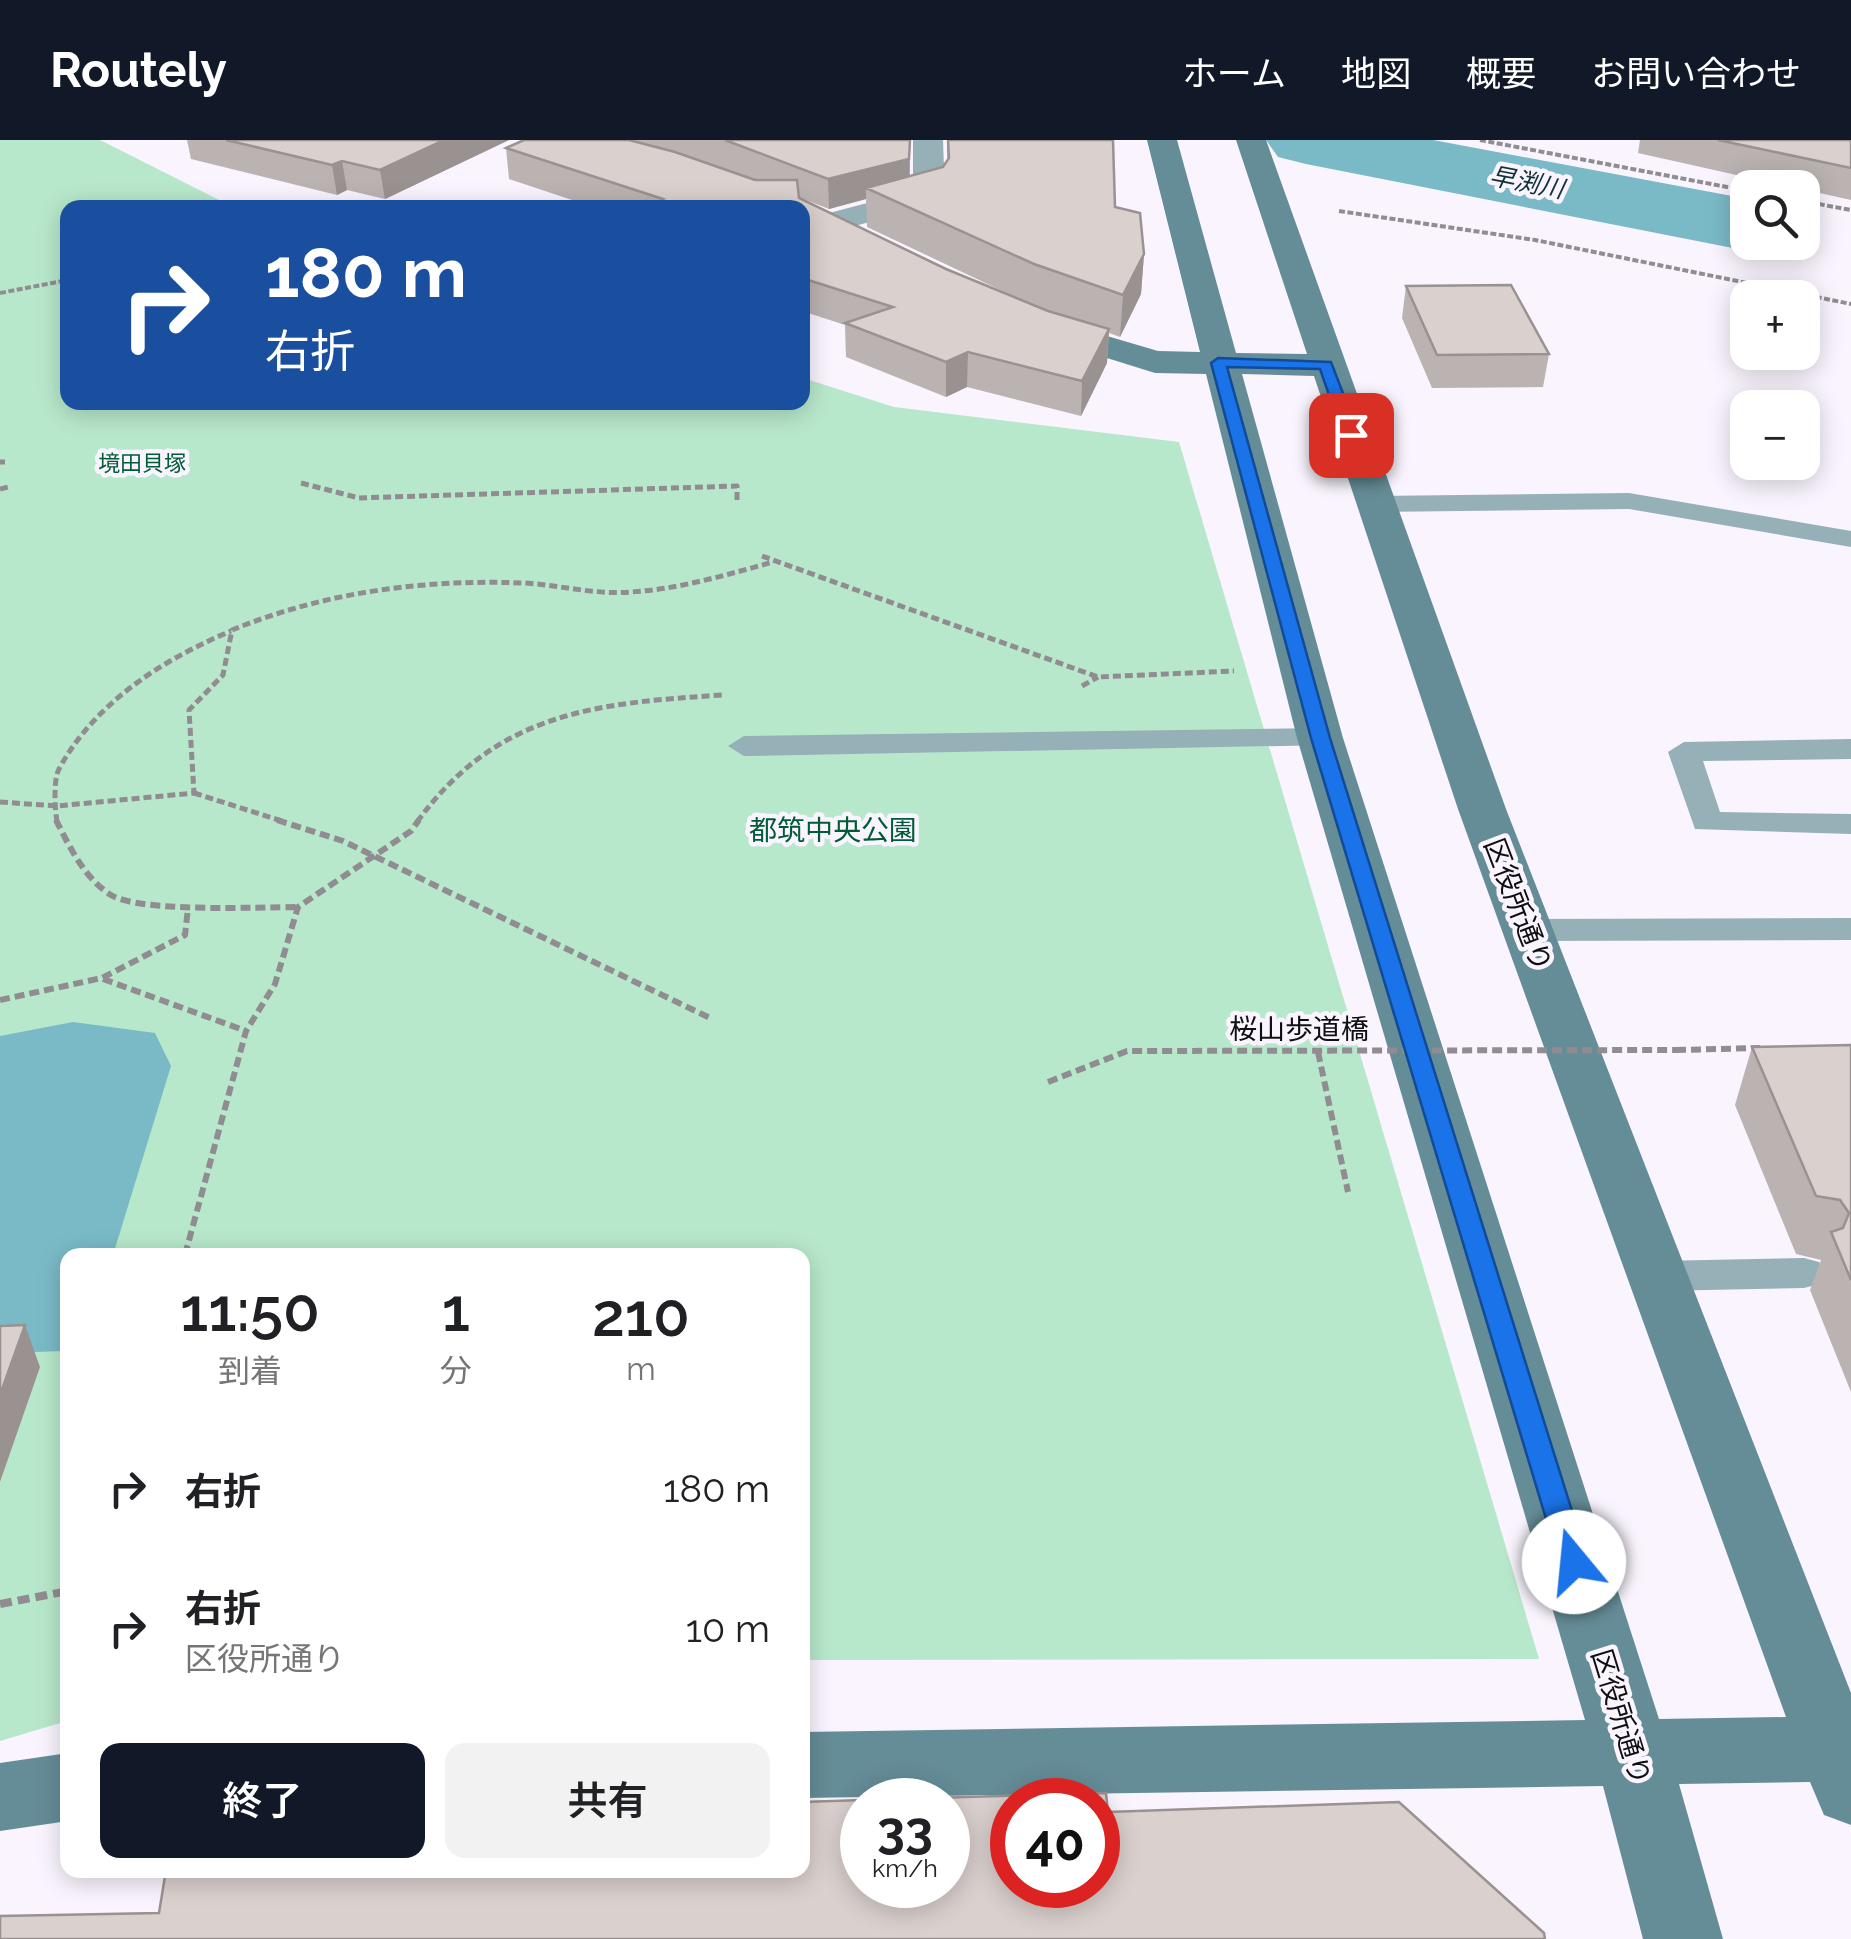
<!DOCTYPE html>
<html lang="ja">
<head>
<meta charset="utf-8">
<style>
  :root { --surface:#fff; --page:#f2f2f2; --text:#202124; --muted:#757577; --accent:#111827 }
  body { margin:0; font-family:Raleway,"Noto Sans JP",sans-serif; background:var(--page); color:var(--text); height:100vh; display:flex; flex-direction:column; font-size:38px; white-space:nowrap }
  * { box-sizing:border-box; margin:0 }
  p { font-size:32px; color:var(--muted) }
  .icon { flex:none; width:55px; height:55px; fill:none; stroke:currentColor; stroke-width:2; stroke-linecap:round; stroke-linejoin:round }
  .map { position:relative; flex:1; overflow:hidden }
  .panel { position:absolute; left:60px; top:1108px; width:750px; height:630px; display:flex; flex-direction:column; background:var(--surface); border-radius:20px; box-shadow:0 5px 25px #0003 }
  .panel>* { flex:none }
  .top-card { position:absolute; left:60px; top:60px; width:750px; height:210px; border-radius:20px; box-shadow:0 5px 25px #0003; background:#1a4fa0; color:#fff; overflow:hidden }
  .controls { position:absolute; left:1730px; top:30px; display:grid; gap:20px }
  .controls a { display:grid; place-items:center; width:90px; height:90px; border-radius:20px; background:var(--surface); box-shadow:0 5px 25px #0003; font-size:50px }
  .speed { position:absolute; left:840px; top:1638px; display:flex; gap:20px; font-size:50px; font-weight:700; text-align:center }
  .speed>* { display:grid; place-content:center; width:130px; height:130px; border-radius:50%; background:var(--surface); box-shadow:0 5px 25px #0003; line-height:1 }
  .speed small { font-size:25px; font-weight:400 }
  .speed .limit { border:15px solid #d22; background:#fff; color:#111 }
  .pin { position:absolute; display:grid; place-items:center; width:85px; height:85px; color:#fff; margin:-42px; border-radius:20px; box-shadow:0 5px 15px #0006 }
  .me { position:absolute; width:110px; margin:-55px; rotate:343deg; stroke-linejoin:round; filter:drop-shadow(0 0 8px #0008) }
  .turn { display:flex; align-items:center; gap:35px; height:210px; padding:0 40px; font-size:45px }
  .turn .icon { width:130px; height:130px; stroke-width:2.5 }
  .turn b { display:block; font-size:70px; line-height:85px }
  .eta { display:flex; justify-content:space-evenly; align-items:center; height:170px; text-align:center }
  .eta b { font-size:60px; font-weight:600; line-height:70px }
  .cta { display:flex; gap:20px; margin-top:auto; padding:20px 40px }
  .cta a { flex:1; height:115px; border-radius:20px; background:var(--accent); color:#fff; font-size:40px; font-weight:600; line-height:115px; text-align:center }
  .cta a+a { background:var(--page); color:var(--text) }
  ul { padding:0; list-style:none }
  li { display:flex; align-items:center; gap:30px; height:140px; padding:0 40px }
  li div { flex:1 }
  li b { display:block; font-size:38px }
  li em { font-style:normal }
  header { display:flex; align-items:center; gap:60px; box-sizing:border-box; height:140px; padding:0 50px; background:var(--accent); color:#fff }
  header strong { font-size:48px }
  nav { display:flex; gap:55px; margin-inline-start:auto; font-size:35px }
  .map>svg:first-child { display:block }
  .green { fill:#b8e8cb }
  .water { fill:#7abac7 }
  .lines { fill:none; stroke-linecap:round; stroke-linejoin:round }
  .river { fill:#7abac7; fill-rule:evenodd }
  .path-far3 { stroke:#908c92; stroke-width:4; stroke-dasharray:6 2.5; stroke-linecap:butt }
  .path-far2 { stroke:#908c92; stroke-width:5; stroke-dasharray:8 4; stroke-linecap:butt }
  .path-far1 { stroke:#908c92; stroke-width:6; stroke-dasharray:10 5; stroke-linecap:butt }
  .path { stroke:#908c92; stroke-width:8; stroke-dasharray:12 6; stroke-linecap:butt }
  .lane { fill:#95b0b6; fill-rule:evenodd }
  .street { fill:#95b0b6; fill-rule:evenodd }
  .secondary { fill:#658d97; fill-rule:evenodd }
  .path-bridge-far1 { stroke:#908c92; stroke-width:5; stroke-dasharray:8 4; stroke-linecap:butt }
  .path-bridge { stroke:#908c92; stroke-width:6; stroke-dasharray:10 5; stroke-linecap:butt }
  .wall { fill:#bbb3b1; fill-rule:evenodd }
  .shaded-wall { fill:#999290 }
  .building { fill:#dad0ce; stroke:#999290; stroke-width:2.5; fill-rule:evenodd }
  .route { fill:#1a73e8; stroke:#114b97; stroke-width:2.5 }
  .labels { text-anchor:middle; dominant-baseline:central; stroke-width:9; stroke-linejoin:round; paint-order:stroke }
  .far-park-label { font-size:22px; fill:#005b36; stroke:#f9f4fd }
  .far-water-label { font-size:25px; font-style:italic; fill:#123238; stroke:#f9f4fd }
  .park-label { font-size:28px; fill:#005b36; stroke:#f9f4fd }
  .street-label { font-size:28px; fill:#0f0e10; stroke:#f9f4fd }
</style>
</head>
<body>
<header>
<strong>Routely</strong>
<nav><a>ホーム</a><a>地図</a><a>概要</a><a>お問い合わせ</a></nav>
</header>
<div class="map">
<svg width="1851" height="1799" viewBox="0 0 1851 1799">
  <rect width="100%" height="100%" fill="#f9f4fd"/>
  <path class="green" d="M 0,0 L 100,0 L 233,67 L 68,68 L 68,262 L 802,262 L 803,238 L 894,267 L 1179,302 L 1539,1519 L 803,1520 L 802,1115 L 68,1115 L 67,1581 L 0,1601 Z"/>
  <path class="water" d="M 73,882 L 155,893 L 171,926 L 113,1115 L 68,1115 L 67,1211 L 0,1213 L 0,896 Z"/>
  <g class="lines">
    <path class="river" d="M 1266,0 L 1433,0 L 1748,59 L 1748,102 L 1779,102 L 1748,111 L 1306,24 L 1278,17 Z"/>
    <path class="path-far3" d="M 1480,0 L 1748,51
      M 1802,61 L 1851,70
      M 1339,71 L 1535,100 L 1851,164
      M 0,153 L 68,140"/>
    <path class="path-far2" d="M 0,322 L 5,322
      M 301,343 L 359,358 L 737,346 L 737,360
      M 0,349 L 8,347
      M 762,416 L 1098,537 L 1234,531
      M 1082,546 L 1098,537
      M 0,662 L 57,666 L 194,653 L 189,570 L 223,535 L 232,490 C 325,452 424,439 524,443 C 560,445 594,455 631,452 C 679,449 726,435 773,422
      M 57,682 C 55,669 53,641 59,629 C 95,562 164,519 231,491
      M 417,682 C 497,572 596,563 723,555"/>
    <path class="path-far1" d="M 56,680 C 69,706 85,739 111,755 C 141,773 259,767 298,767
      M 103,839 L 246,891
      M 0,860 L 102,838 L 185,795 L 188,768
      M 1676,910 L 1760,908
      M 1318,912 L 1348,1052
      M 185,1115 L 246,891 L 275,844 L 298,767 L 411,691 L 419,680"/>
    <path class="path" d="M 0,1464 L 68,1451"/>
    <path class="lane" d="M 1629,353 L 1851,391 L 1851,407 L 1629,369 L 1375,372 L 1361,364 L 1375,356 Z
      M 1320,588 L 1336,598 L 1331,605 L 744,616 L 728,606 L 744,596 Z
      M 1851,599 L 1851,619 L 1703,621 L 1720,672 L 1851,674 L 1851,694 L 1695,689 L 1668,612 L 1684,602 Z
      M 1851,778 L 1851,800 L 1527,801 L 1514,798 L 1509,790 L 1514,782 L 1527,779 Z
      M 1804,1118 L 1819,1122 L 1825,1133 L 1819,1144 L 1804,1148 L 1657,1151 L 1642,1147 L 1636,1136 L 1642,1125 L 1657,1121 Z"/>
    <path class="street" d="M 913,0 L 943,0 L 945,56 L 940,63 L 825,94 L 814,91 L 809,84 L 814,77 L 913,51 Z"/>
    <path class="secondary" d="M 1147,0 L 1177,0 L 1236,213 L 1307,214 L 1236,0 L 1266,0 L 1506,669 L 1851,1553 L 1851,1685 L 1824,1675 L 1810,1642 L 1679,1644 L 1723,1799 L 1643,1799 L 1603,1646 L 802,1658 L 802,1592 L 1585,1580 L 1297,598 L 1206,234 L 1155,233 L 1027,193 L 1022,186 L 1027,179 L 1039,176 L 1158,211 L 1200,212 ZM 1242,234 L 1314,236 L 1458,669 L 1786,1577 L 1659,1579 L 1343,598 Z
      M 68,1613 L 68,1681 L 0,1691 L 0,1623 Z"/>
    <path class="path-bridge-far1" d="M 194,653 L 285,682"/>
    <path class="path-bridge" d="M 277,680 L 343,701 L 710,878
      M 1048,942 L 1127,911 L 1676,910"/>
  </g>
  <path class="wall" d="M 187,0 L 509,0 L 385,59 L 347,50 L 337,55 L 191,19 Z
    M 524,0 L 910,0 L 910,36 L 943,27 L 947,20 L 947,0 L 1113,0 L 1115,67 L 1144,114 L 1141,154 L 1120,197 L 1109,193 L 1107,223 L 1081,276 L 967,247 L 946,257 L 846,217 L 845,185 L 802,171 L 802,68 L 596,68 L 509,39 L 506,8 ZM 801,58 L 829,69 L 866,59 L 867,87 L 1032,165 L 1058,174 L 1048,171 L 946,129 Z
    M 1640,0 L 1851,0 L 1851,60 L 1802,49 L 1802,48 L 1795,48 L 1638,13 Z
    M 1406,146 L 1549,214 L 1543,247 L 1432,248 L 1402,178 Z
    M 1851,905 L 1851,1252 L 1810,1150 L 1821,1120 L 1796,1114 L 1735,965 L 1752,907 Z"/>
  <path class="shaded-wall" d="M 444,0 L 509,0 L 385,59 L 380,30 Z
    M 910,0 L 909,48 L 866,48 L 866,59 L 829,69 L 828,39 Z
    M 342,21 L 347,50 L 337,55 L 332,25 Z
    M 1144,114 L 1141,154 L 1120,197 L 1123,155 Z
    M 1109,189 L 1107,223 L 1081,276 L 1082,241 Z
    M 968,212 L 967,247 L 946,257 L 946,222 Z
    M 25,1185 L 40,1227 L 0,1342 L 0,1255 Z"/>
  <path class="building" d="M 226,0 L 444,0 L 380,30 L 342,21 L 332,25 Z
    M 524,0 L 629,0 L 675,12 L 755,40 L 797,40 L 799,58 L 946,129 L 1048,171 L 1109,189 L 1082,241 L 968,212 L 946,222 L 845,183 L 893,167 L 802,138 L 802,68 L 644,68 L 663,59 L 506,8 Z
    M 725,0 L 910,0 L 909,19 L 828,39 Z
    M 948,0 L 1113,0 L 1115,67 L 1140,73 L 1144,114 L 1123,155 L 1034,124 L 866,48 L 943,27 L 949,18 Z
    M 1718,0 L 1851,0 L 1851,28 Z
    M 1511,145 L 1549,214 L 1437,215 L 1406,146 Z
    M 1851,905 L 1851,1140 L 1831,1092 L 1843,1088 L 1849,1073 L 1840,1060 L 1816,1056 L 1752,907 Z
    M 25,1185 L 0,1255 L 0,1186 Z
    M 1106,1653 L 1108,1672 L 1399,1662 L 1544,1793 L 1545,1799 L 0,1799 L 0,1776 L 159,1773 L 166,1730 L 802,1730 L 802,1662 L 862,1660 L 862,1745 L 948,1745 L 948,1660 L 865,1660 ZM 1012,1660 L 1098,1660 L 1098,1745 L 1012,1745 Z"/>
  <path class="route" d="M 1218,218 L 1331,222 L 1359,295 L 1351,300 L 1343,295 L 1320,229 L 1227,227 L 1330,598 L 1588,1422 L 1584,1430 L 1564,1430 L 1559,1422 L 1311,598 L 1211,223 Z"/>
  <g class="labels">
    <g class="far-park-label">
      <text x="142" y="323">境田貝塚</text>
    </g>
    <g class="far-water-label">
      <text transform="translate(1527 42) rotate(11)">早渕川</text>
    </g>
    <g class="park-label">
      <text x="833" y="690">都筑中央公園</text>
    </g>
    <g class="street-label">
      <text transform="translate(1518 765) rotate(69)">区役所通り</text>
      <text x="1299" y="889">桜山歩道橋</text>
      <text transform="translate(1621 1577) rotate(73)">区役所通り</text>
    </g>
  </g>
</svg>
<div class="controls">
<a><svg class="icon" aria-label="search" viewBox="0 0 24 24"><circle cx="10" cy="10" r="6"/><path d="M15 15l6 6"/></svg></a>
<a>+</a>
<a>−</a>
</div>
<div class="speed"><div>33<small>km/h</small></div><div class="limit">40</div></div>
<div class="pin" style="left:1351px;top:295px;background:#d93025"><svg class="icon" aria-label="arrive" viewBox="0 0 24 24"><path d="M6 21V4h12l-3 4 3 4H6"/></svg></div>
<svg class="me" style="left:1574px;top:1422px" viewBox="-20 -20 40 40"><circle r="19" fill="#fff"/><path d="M0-13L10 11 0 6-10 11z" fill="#1a73e8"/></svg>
<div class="top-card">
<div class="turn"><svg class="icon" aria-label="right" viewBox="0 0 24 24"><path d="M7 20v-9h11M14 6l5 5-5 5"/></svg><div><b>180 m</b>右折</div></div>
</div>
<section class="panel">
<div class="eta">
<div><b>11:50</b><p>到着</p></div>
<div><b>1</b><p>分</p></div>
<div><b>210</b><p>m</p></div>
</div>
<ul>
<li><svg class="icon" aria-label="right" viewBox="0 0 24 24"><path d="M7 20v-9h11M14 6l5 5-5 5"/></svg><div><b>右折</b></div><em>180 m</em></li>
<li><svg class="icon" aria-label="right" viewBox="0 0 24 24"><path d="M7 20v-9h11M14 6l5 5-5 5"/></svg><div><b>右折</b><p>区役所通り</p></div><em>10 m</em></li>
</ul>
<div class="cta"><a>終了</a><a>共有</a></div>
</section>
</div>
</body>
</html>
